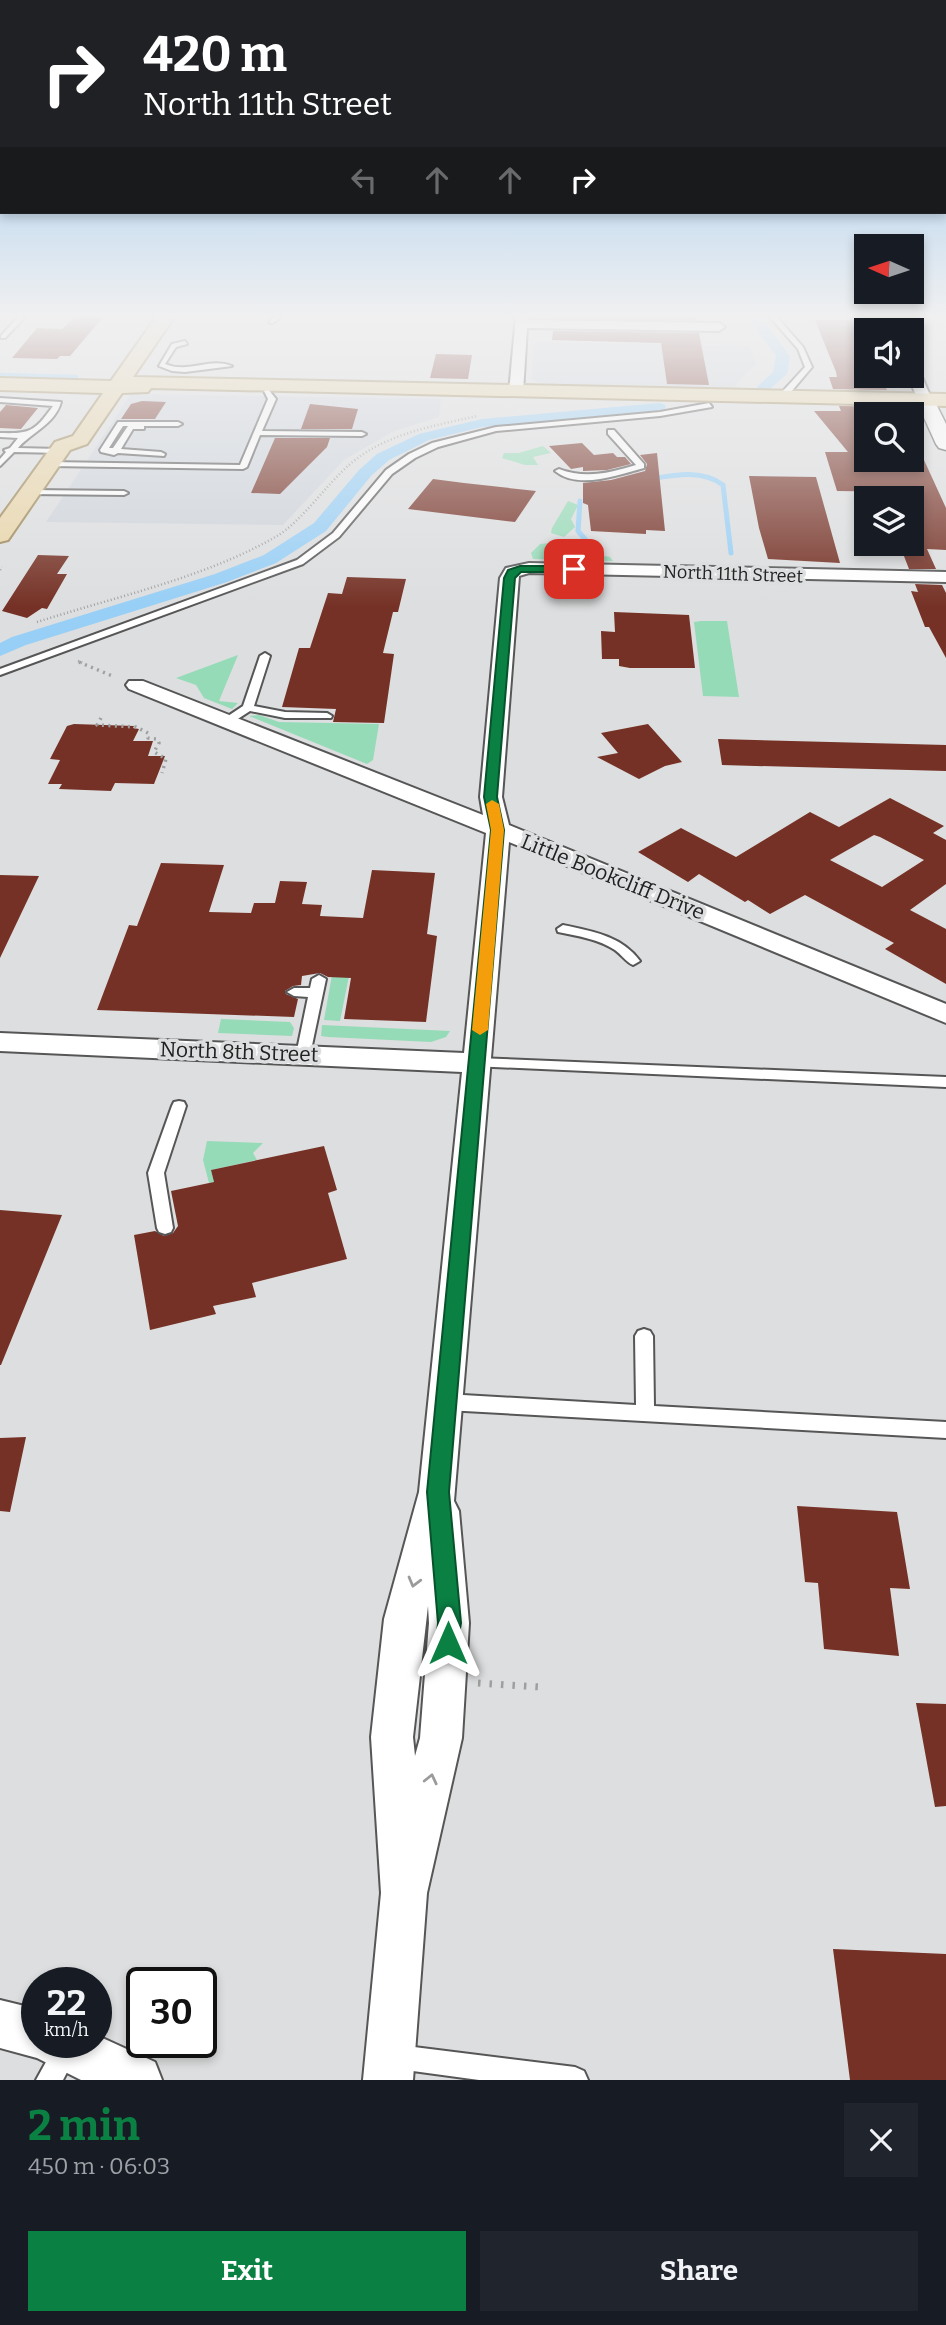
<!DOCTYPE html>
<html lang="en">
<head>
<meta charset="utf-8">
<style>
  :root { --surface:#171b24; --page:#20242c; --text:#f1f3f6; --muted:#9ea1a6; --accent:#0b8043 }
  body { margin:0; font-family:Bitter,serif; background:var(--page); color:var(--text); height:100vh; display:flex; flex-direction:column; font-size:26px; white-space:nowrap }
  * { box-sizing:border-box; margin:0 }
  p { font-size:23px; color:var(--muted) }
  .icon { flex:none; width:38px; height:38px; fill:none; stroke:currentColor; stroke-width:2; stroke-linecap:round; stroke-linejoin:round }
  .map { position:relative; height:2080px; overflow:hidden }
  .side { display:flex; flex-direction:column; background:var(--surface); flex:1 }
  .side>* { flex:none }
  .top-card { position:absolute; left:0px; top:0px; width:947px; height:214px; box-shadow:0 4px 10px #0003; background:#202124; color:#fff; overflow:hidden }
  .needle { width:46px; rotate:273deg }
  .tools { position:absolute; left:854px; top:234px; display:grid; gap:14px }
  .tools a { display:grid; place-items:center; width:70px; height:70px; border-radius:0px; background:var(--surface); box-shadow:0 4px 10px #0003; font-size:35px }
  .speed { position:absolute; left:21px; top:1967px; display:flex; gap:14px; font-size:35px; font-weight:700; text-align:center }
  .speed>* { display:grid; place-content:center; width:91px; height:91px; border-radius:50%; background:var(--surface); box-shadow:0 4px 10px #0003; line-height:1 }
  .speed small { font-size:18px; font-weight:400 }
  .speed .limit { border:4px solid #111; border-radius:10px; background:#fff; color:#111 }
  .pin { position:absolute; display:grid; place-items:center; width:60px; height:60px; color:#fff; margin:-30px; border-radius:14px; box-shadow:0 4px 10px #0006 }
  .me { position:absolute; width:77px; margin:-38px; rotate:0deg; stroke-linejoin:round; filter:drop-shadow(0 0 5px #0008) }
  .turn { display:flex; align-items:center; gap:24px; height:147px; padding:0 28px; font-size:32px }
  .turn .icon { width:91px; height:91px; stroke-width:2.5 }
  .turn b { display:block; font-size:49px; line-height:60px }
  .lanes { display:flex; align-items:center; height:66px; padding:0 28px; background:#0003; justify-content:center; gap:35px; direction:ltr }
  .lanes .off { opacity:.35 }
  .round { display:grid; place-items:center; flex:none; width:74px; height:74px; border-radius:0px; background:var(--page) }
  .overview { display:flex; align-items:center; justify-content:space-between; height:119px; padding:0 28px }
  h1 { font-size:42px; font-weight:700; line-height:52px; color:var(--accent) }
  .action { display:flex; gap:14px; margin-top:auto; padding:14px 28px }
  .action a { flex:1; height:80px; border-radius:0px; background:var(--accent); color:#fff; font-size:28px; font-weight:700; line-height:80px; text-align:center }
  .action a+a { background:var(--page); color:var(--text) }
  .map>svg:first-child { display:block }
  .built { fill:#ced4db }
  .green { fill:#96dbb7 }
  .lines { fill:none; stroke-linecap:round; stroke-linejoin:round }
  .stream-far1 { stroke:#97cff6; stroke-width:4.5 }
  .stream { stroke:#97cff6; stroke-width:5 }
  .canal { fill:#97cff6; fill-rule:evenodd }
  .building { fill:#753125; fill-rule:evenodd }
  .service-casing { stroke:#565657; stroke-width:4 }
  .minor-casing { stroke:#565657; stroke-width:4 }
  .tertiary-casing { stroke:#565657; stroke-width:3 }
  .primary-casing { stroke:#9a8452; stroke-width:4 }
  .path-far2 { stroke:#9e9f9f; stroke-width:2.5; stroke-dasharray:1 2.5; stroke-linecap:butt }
  .path-far1 { stroke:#9e9f9f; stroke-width:3.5; stroke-dasharray:2 4.5; stroke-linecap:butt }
  .path { stroke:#9e9f9f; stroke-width:7; stroke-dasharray:2.5 9; stroke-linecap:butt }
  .service { fill:#fff; fill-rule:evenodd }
  .minor { fill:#fff; fill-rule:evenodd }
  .tertiary { fill:#fff; fill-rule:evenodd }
  .primary { fill:#e9d5a7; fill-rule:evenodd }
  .oneway { stroke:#9b9b9b }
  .route { fill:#0b8043; stroke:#07532c; stroke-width:2 }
  .slow { fill:#f59e0b }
  .labels { text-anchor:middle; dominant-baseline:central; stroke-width:7; stroke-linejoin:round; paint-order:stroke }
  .far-street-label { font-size:18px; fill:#212121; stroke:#dddedf }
  .street-label { font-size:21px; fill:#212121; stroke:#dddedf }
</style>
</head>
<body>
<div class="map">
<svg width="946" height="2080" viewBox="0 0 946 2080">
  <rect width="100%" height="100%" fill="#dddedf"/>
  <path class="built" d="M 534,342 L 750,346 L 756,364 L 736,384 L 738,390 L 543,384 L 531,379 Z
    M 131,394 L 441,399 L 439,417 L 394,431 L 344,460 L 283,525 L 46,522 Z"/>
  <path class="green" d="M 543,446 L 551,453 L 533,457 L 538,465 L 525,465 L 502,458 L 504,453 L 519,453 Z
    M 568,501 L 578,505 L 571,519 L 575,527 L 564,537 L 551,533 L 552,528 Z
    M 550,543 L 556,545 L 552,550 L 564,556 L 604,556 L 610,557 L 613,561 L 533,559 L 531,553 L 540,544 Z
    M 701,621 L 727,621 L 739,697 L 703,696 L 694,622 Z
    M 238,655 L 219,701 L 238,703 L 232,709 L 204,698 L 196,685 L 176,678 Z
    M 259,715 L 279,722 L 379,724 L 373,760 L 367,764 L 249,716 Z
    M 332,975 L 349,976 L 340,1021 L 324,1020 Z
    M 221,1019 L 290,1022 L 294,1028 L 292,1036 L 218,1033 Z
    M 322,1025 L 450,1031 L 446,1037 L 431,1042 L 328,1037 L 321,1036 Z
    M 207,1141 L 263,1143 L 253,1153 L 257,1160 L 211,1170 L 214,1182 L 209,1183 L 203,1160 Z"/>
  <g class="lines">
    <path class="stream-far1" d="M 0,375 L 76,377"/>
    <path class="stream" d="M 650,479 C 674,475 702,469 723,485 L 731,553
      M 580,501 L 578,531 L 585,539"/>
    <path class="canal" d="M 747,316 L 760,316 L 790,356 L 787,374 L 769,390 L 759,390 L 757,387 L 773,372 L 776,356 Z
      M 659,403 L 664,404 L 666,407 L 664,410 L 482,427 L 429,440 L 389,460 L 371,476 L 326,531 L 276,563 L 227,582 L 26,645 L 0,656 L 0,643 L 12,637 L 215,574 L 264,555 L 314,523 L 359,470 L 377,454 L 419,434 L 482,419 Z"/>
  </g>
  <path class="building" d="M 76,316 L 104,316 L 70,356 L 60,356 L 57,359 L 12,358 L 37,328 L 62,329 Z
    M 554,316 L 696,316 L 697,320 L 553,318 Z
    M 815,320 L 861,320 L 866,331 L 866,376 L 880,376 L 887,390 L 833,389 L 829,377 L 837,377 L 836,372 Z
    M 553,331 L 699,333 L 709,385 L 667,384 L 661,343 L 552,340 Z
    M 436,354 L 472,355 L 468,379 L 430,378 Z
    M 142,401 L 166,402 L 155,419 L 121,419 L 131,404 Z
    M 310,404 L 358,409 L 352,429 L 301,429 Z
    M 6,405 L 38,408 L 21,429 L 0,428 L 0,412 Z
    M 839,406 L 895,407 L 898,415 L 866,415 L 866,460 L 924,460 L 946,508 L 946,550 L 927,549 L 936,569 L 909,569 L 902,551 L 904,551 L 903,548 L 912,548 L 912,492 L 837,491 L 825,452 L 848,452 L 814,411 L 841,411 Z
    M 275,438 L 330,438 L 327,447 L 280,494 L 251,493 Z
    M 582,443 L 594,455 L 613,453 L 617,457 L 625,457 L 631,464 L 607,470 L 583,471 L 583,467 L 571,469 L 549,446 Z
    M 657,453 L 665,531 L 646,530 L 646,534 L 591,531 L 588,505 L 583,503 L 583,483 L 611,480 L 645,471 L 647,464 L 640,455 Z
    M 749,476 L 816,477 L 840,563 L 768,559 L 759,528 Z
    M 433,479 L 464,483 L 536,491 L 515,522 L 408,509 Z
    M 38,555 L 69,556 L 57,574 L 67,574 L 47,609 L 42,608 L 27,618 L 2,611 Z
    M 347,577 L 406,579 L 398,612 L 393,612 L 383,653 L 394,654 L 384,723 L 333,722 L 336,709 L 282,707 L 299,648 L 310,648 L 328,593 L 342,594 Z
    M 915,584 L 942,585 L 946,593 L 946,658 L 929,627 L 925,627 L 911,591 L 918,592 Z
    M 614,612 L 689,615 L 695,668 L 630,668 L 619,666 L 619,659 L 602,659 L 601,631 L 615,632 Z
    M 74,724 L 134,726 L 133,728 L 139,729 L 133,741 L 153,741 L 148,756 L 165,756 L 154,784 L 115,783 L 111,791 L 59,789 L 62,784 L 48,784 L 60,760 L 50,759 L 67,726 Z
    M 648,724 L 682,762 L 665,766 L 639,779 L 597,757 L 618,753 L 601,733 Z
    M 718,739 L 946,745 L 946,771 L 722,765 Z
    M 890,798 L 944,826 L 933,833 L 946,840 L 946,884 L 910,910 L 946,929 L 946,984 L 885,949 L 894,943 L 805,895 L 770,914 L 748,900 L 745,902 L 699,874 L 688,882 L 638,852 L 681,828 L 736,857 L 810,812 L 839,827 ZM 874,835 L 880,837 L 924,860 L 882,887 L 830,860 Z
    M 161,863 L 224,865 L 209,912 L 251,913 L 254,903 L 275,903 L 280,881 L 307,882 L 302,904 L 322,905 L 320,916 L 363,918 L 372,870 L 435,873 L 427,934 L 437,936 L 426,1022 L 344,1019 L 351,978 L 328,977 L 320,973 L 302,976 L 301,985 L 293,986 L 285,991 L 286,994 L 298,999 L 294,1017 L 97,1010 L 129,925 L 137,926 Z
    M 0,875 L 39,876 L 0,958 Z
    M 324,1146 L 337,1190 L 328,1193 L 347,1259 L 252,1283 L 256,1297 L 213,1306 L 216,1314 L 150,1330 L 134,1235 L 155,1231 L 164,1236 L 173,1233 L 178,1226 L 171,1191 L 214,1182 L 211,1170 Z
    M 0,1210 L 62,1215 L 1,1365 L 0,1365 Z
    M 26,1437 L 10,1512 L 0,1511 L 0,1438 Z
    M 797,1506 L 897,1512 L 910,1589 L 890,1588 L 899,1656 L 824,1649 L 818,1583 L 805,1582 Z
    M 916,1703 L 946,1704 L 946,1806 L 935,1807 Z
    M 833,1949 L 946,1954 L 946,2080 L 850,2080 Z"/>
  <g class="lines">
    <g class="service-casing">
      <path id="service" d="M 19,316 L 26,316 L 5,338 L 1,338 L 1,336 Z
        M 275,316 L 282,316 L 273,323 L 269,323 Z
        M 769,316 L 776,316 L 803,347 L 812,367 L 790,393 L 783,391 L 805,367 L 798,349 Z
        M 185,341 L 187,344 L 176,347 L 165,364 C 189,374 209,357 232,366 L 185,372 L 172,371 L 159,366 L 172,344 Z
        M 268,389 L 276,399 L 262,431 L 362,432 L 366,434 L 362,436 L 260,435 L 247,467 L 243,469 L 50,466 L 46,464 L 50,462 L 240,465 L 268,399 L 264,391 Z
        M 0,398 L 61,402 C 55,424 32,432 18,448 L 59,449 L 62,449 L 62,453 L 14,452 L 0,466 L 0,459 L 6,452 L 4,450 L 10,448 L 18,438 L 0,437 L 0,433 C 31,434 35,431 53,406 L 0,402 Z
        M 709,403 L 712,407 L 660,416 L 496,431 L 438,447 L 415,458 L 392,474 L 339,537 L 303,564 L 0,675 L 0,669 L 297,560 L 333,533 L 386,470 L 409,454 L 432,443 L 496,427 L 660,412 Z
        M 118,422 L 178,422 L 182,424 L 178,426 L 144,426 L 144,429 L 133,429 L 121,449 L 161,452 L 165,454 L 164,456 L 118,453 L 114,455 L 101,452 L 100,450 ZM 123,426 L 128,426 L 113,448 L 109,448 Z
        M 608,430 L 614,430 L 644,464 L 644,468 C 618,475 578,490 555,471 L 559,469 C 585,479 610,473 636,465 L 608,434 Z
        M 31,490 L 124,491 L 128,493 L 124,495 L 28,494 L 27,492 Z
        M 265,653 L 270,656 L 254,706 L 285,712 L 327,713 L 332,716 L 331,718 L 285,718 L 250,711 L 230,724 L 222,724 L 222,720 L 243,706 L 260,656 Z
        M 563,925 C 592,931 622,936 640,961 L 633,965 C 626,962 622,955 615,950 C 598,939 578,936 558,932 L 557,929 Z
        M 319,975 L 326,979 L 310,1055 L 303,1060 L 296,1055 L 308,997 L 294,996 L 287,992 L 294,988 L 310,988 L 312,979 Z
        M 477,1058 L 946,1077 L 946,1087 L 472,1066 L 470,1063 L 472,1060 Z
        M 179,1101 L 184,1102 L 186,1106 L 164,1173 L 173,1228 L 171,1232 L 165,1234 L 159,1232 L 157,1228 L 148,1173 L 172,1106 L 174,1102 Z
        M 644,1329 L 650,1331 L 653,1336 L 654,1406 L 946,1422 L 946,1438 L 446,1410 L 440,1407 L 437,1402 L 440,1397 L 446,1394 L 636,1405 L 635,1336 L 638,1331 Z
        M 57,2042 L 75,2042 L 78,2051 L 63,2080 L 36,2080 Z
        M 398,2045 L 575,2067 L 584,2071 L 588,2080 L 479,2080 L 398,2069 L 389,2066 L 386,2057 L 389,2048 Z"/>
    </g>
    <g class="minor-casing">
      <path id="minor" d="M 516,316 L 528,316 L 528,320 L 719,323 L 725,327 L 719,331 L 527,328 L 523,392 L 516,396 L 509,392 Z
        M 878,316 L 890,316 L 898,331 L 885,331 Z
        M 912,366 L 919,370 L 932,400 L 930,403 L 920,403 L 918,400 L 908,376 L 912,376 Z
        M 529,563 L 946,572 L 946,582 L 529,573 L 519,576 L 502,797 L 509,825 L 946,1004 L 946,1023 L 509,842 L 454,1501 L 459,1511 L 469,1623 L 462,1738 L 427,1893 L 413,2080 L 363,2080 L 381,1893 L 371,1737 L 384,1619 L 419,1492 L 462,1072 L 0,1051 L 0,1033 L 464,1053 L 486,833 L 129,689 L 126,685 L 129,681 L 143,681 L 483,815 L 480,797 L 500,578 L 506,568 ZM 428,1606 L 429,1623 L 420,1738 L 415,1756 L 413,1737 Z
        M 0,2000 L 37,2009 L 37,2042 L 96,2042 L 96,2035 L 155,2062 L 162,2080 L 81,2080 L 37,2058 L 0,2048 Z"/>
    </g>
    <g class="tertiary-casing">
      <path id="tertiary" d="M 925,394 L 932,396 L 946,424 L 946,450 L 939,448 L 936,444 L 916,400 Z"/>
    </g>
    <g class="primary-casing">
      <path id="primary" d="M 157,316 L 175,316 L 133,377 L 946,394 L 946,406 L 151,388 L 148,392 L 122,393 L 87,444 L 70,450 L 8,540 L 0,542 L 0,518 L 55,442 L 73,436 L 103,393 L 0,390 L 0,378 L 111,381 Z"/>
    </g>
    <path class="path-far2" d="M 0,570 L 2,567
      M 37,622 C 115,597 207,577 277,536 C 301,522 327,484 349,465 C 384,434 433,426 477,416
      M 78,661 L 83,663"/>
    <path class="path-far1" d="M 79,662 L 115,677
      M 101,718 L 97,725 L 136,727 L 148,733 L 148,738 L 157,739 L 159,743 L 154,752 L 166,759 L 162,773"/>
    <path class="path" d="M 478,1683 L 540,1687"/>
    <use href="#service" class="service"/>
    <use href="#minor" class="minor"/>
    <use href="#tertiary" class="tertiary"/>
    <use href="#primary" class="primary"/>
  </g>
  <defs><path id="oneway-chevron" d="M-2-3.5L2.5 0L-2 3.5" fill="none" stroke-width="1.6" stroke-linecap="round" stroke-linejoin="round" transform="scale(1.75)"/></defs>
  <g class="oneway">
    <use href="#oneway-chevron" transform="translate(414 1582) rotate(105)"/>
    <use href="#oneway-chevron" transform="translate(431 1779) rotate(-77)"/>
  </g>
  <linearGradient id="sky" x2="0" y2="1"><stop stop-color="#87bfee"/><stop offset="0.52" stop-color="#f0f0f1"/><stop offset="1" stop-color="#f0f0f1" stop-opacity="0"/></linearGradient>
  <rect width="946" height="607" fill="url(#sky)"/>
  <path class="route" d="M 520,566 L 574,566 L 579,569 L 574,572 L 521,572 L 515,578 L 497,797 L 504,830 L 449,1492 L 461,1623 L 456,1651 L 448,1654 L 439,1651 L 436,1643 L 438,1623 L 427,1492 L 491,830 L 484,797 L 504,578 L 508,570 Z"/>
  <path class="slow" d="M 492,800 L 499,804 L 504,830 L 488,1030 L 480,1035 L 472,1030 L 491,830 L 486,804 Z"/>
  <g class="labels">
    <g class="far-street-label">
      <text transform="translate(733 574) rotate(2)">North 11th Street</text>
    </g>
    <g class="street-label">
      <text transform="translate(613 877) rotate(22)">Little Bookcliff Drive</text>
      <text transform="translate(239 1052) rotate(2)">North 8th Street</text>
    </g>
  </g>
</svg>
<div class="tools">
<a><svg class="needle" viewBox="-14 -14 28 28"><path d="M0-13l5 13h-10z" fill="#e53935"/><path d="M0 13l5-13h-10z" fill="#9ea1a6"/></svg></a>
<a><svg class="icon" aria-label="sound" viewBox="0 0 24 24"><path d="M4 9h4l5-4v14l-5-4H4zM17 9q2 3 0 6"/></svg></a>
<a><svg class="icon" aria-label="search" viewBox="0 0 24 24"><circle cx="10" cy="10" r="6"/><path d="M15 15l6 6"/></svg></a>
<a><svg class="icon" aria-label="layers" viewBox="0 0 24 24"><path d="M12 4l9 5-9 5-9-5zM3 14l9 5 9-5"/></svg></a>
</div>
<div class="speed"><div>22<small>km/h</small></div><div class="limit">30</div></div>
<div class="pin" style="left:574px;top:569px;background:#d93025"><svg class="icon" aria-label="arrive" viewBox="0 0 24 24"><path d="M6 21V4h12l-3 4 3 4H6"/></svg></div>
<svg class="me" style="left:448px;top:1643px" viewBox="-20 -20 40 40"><path d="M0-17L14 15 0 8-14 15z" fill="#0b8043" stroke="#fff" stroke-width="4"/></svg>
<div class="top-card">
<div class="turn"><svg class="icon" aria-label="right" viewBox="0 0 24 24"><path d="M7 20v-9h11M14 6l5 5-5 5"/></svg><div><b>420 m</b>North 11th Street</div></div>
<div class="lanes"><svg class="icon off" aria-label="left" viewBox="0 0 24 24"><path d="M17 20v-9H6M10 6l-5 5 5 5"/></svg><svg class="icon off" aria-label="ahead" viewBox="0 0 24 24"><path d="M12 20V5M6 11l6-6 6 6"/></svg><svg class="icon off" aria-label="ahead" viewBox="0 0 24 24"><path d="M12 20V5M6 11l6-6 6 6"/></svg><svg class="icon" aria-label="right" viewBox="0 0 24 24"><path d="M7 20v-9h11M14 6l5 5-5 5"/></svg></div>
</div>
</div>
<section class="side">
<div class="overview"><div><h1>2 min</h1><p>450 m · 06:03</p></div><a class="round"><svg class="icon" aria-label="close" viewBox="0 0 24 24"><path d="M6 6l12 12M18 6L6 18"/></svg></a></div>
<div class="action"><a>Exit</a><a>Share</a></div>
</section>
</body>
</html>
